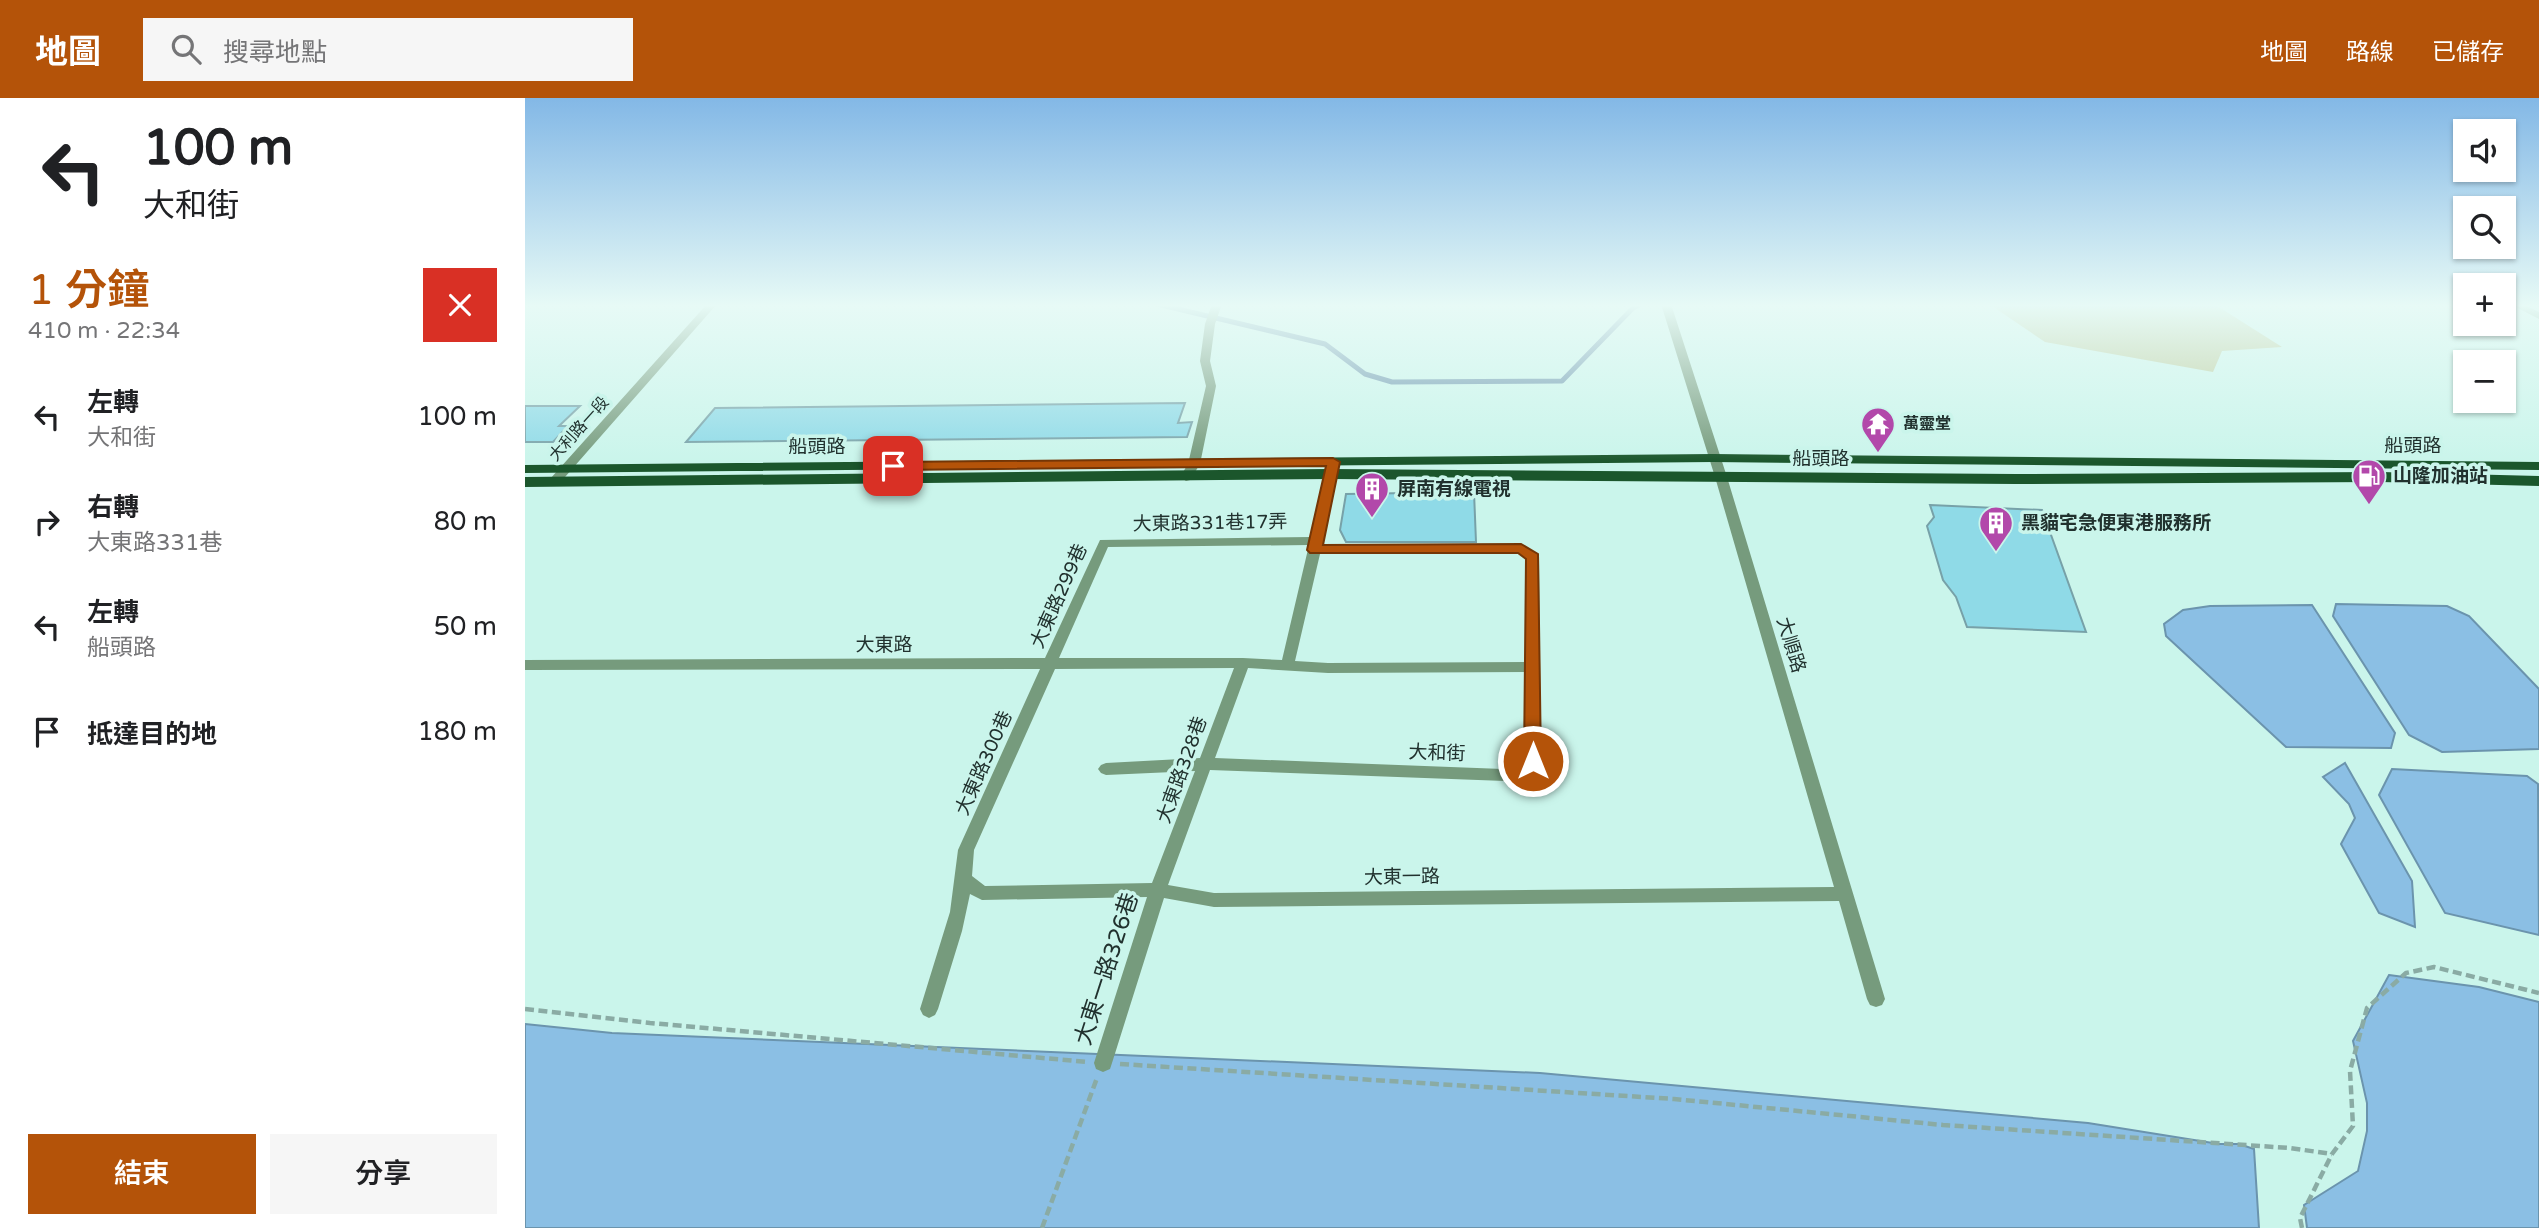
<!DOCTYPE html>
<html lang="zh-TW">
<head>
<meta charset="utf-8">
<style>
  :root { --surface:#fff; --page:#f6f6f6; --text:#202124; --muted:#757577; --accent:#b45309 }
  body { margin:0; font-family:"Varela Round","Noto Sans TC",sans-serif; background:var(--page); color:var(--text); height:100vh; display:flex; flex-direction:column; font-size:26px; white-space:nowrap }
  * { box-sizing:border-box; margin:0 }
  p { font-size:23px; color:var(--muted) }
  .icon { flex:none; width:38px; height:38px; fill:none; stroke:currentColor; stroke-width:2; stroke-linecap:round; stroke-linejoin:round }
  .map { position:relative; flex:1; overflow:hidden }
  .drawer { display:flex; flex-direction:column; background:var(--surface); width:525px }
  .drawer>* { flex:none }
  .hud { background:#fff; color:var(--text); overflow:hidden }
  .fabs { position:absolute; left:1928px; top:21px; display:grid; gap:14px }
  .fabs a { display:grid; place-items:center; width:63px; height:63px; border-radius:0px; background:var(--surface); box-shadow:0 2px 5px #0004; font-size:35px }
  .pin { position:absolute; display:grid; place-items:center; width:60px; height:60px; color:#fff; margin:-30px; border-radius:14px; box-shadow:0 4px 10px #0006 }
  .me { position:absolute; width:77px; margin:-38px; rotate:0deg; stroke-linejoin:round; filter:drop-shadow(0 0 5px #0008) }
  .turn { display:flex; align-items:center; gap:24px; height:147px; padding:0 28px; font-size:32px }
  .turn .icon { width:91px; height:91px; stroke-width:2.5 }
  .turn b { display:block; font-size:49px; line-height:60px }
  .round { display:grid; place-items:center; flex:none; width:74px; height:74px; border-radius:0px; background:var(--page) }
  .summary { display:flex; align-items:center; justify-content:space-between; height:119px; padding:0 28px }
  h1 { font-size:42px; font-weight:600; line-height:52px; color:var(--accent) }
  .button { display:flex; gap:14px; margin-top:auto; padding:14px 28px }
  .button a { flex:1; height:80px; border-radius:0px; background:var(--accent); color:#fff; font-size:28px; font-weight:600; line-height:80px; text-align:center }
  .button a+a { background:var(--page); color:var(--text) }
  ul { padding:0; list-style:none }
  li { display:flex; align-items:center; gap:21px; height:105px; padding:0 28px }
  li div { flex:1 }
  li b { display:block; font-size:26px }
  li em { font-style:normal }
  header { display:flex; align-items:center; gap:42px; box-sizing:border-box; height:98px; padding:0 35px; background:var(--accent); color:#fff }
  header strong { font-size:33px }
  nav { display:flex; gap:38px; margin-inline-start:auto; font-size:24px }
  .search { width:490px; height:63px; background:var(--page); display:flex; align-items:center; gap:18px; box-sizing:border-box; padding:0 24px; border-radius:0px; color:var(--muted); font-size:26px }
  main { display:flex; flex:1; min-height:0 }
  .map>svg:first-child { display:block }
  .green { fill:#bbc895 }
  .water { fill:#8bbfe4; stroke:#6b94ad; stroke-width:2 }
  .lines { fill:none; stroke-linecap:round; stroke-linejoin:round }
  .stream { stroke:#6b94ad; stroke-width:5 }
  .building { fill:#8fdae7; stroke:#77a1a8; stroke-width:2 }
  .path { stroke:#8aaba4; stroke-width:4.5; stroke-dasharray:9 4.5; stroke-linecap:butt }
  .minor { fill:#769b7d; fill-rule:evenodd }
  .tertiary { fill:#769b7d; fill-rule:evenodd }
  .primary { fill:#1b562c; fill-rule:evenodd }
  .route { fill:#b45309; stroke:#753606; stroke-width:2 }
  .labels { text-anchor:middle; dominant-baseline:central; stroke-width:7; stroke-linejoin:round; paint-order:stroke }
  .far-poi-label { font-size:16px; font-weight:bold; fill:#21312e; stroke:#caf5eb; text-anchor:start }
  .far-street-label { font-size:16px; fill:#21312e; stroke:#caf5eb }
  .street-label { font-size:19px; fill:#21312e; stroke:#caf5eb }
  .poi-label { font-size:19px; font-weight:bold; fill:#21312e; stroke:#caf5eb; text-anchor:start }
  .near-street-label { font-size:23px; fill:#21312e; stroke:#caf5eb }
</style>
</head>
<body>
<header>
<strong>地圖</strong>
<div class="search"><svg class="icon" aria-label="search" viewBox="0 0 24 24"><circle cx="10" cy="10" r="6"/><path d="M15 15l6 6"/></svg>搜尋地點</div>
<nav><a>地圖</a><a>路線</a><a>已儲存</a></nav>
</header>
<main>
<section class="drawer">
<div class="hud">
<div class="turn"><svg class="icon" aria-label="left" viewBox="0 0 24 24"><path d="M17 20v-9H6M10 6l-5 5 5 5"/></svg><div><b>100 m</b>大和街</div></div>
</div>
<div class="summary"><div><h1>1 分鐘</h1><p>410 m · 22:34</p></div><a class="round" style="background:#d93025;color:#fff"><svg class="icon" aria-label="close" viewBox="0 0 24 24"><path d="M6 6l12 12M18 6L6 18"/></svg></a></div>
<ul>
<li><svg class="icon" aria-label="left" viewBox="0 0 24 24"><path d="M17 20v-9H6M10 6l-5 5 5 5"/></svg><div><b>左轉</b><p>大和街</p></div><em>100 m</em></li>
<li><svg class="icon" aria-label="right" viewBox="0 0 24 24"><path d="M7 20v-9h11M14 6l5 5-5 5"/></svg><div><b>右轉</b><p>大東路331巷</p></div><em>80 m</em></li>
<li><svg class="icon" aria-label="left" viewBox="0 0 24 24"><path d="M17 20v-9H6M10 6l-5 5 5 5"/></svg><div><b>左轉</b><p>船頭路</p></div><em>50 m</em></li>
<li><svg class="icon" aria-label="arrive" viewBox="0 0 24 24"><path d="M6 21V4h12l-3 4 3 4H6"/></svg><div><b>抵達目的地</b></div><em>180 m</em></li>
</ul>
<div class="button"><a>結束</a><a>分享</a></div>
</section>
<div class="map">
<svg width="2014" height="1130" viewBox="0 0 2014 1130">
  <rect width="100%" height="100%" fill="#caf5eb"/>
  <path class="green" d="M 1464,206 L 1689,206 L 1757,249 L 1697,253 L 1688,274 L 1520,244 Z"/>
  <path class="water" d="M 1811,506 L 1922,508 L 1944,518 L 2014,591 L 2014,651 L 1917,654 L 1884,637 L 1808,518 Z
    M 1787,507 L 1870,635 L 1866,650 L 1761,649 L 1641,538 L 1639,526 L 1658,512 L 1685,508 Z
    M 1820,665 L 1887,783 L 1890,829 L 1854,815 L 1816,746 L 1830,720 L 1824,706 L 1798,679 Z
    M 1867,671 L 2002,678 L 2013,686 L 2014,837 L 1920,815 L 1854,697 Z
    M 1864,877 L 1954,889 L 2014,904 L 2014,1130 L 1782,1130 L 1779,1107 L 1833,1073 L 1842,1033 L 1842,1005 L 1828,943 Z
    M 0,926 L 87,935 L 1015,975 L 1563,1025 L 1694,1046 L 1714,1046 L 1729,1051 L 1734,1130 L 0,1130 Z"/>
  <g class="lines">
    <path class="stream" d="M 632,206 L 800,246 L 840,276 L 867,284 L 1037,283 L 1108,210 L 1116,206"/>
  </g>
  <path class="building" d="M 660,305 L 653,325 L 667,324 L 662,339 L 161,344 L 190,310 Z
    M 0,308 L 55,308 L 34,328 L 43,328 L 28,344 L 0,344 Z
    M 949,394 L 951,444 L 821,444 L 815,432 L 821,396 Z
    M 1405,407 L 1517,412 L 1561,534 L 1442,529 L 1431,499 L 1418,482 L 1402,428 L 1409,419 Z"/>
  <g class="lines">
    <path class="path" d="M 0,911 L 125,925 L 563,964
      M 595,966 L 1149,1001 L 1418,1027 L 1765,1050 L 1807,1056
      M 517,1130 L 572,980
      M 1777,1130 L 1775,1120 L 1807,1056 L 1828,1028 L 1825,973 L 1842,910 L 1881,875 L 1909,869 L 2014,895"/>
    <path class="minor" d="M 182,206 L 192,206 L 33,387 L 25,387 L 25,381 Z
      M 1136,206 L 1146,206 L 1202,379 L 1360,901 L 1357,907 L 1351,909 L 1345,907 L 1342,901 L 1314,803 L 689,809 L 639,800 L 587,965 L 585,971 L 578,974 L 571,971 L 569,965 L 622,799 L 457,802 L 445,796 L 437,833 L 413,911 L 410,917 L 404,920 L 398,917 L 395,911 L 425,814 L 433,752 L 515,571 L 0,572 L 0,562 L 520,560 L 575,442 L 786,439 L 802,364 L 808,360 L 814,364 L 797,448 L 996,446 L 1014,459 L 1016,663 L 1013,667 L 980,683 L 685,672 L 643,787 L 689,795 L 1309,789 L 1190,379 ZM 784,447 L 757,562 L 718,560 L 534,560 L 583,449 ZM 993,454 L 1002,461 L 1001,564 L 803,565 L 770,563 L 795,456 ZM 709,570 L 675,660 L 581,665 L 576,667 L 573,671 L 576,675 L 581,677 L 670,673 L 627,785 L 460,788 L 447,778 L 449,752 L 530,571 ZM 723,570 L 803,575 L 1001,574 L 1000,660 L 978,671 L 690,660 Z
      M 1985,206 L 1997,206 L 2014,214 L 2014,221 Z"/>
    <path class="tertiary" d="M 687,206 L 697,206 L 690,226 L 685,263 L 691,288 L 675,366 L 665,382 L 661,383 L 655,379 L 663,366 L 681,288 L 675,263 L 680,226 Z"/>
    <path class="primary" d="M 1188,356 L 2014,364 L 2014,372 L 1188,364 L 0,375 L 0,367 Z
      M 805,371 L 1490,376 L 1856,374 L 2014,378 L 2014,388 L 1856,384 L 1490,386 L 805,381 L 0,389 L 0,379 Z"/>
  </g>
  <linearGradient id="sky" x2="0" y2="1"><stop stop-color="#83b8e6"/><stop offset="0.57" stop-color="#e7faf6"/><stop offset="1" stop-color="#e7faf6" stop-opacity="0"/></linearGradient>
  <rect width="2014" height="364" fill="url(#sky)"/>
  <path class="route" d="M 808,360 L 815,364 L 798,447 L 996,446 L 1013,456 L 1016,663 L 1014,668 L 1002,668 L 999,663 L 1001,461 L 993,455 L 785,455 L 782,452 L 801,368 L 368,372 L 362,368 L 368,364 Z"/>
  <defs>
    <g id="temple-pin" transform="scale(1.75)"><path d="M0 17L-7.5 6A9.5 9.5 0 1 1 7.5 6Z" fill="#b248aa" stroke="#caf5eb"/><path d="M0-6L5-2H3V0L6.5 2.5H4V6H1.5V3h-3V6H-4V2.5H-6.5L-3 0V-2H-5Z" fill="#fff"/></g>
    <g id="fuel-pin" transform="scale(1.75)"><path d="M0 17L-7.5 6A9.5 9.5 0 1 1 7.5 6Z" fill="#b248aa" stroke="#caf5eb"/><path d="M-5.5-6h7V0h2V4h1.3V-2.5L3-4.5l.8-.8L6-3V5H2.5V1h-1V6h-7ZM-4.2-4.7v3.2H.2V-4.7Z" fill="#fff"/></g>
    <g id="building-pin" transform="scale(1.75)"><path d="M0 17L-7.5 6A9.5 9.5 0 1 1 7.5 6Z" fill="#b248aa" stroke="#caf5eb"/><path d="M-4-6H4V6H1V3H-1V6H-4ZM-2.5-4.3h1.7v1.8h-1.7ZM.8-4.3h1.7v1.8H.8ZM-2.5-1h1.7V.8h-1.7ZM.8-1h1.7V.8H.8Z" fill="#fff"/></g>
  </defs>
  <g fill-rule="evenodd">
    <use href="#temple-pin" x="1353" y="326"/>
    <use href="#fuel-pin" x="1844" y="378"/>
    <use href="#building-pin" x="847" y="391"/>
    <use href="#building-pin" x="1471" y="425"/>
  </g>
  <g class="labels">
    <g class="far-poi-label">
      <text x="1378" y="326">萬靈堂</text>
    </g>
    <g class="far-street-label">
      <text transform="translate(54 331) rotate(-48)">大利路一段</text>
    </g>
    <g class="street-label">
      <text x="1888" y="348">船頭路</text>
      <text x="292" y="349">船頭路</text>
      <text x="1296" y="361">船頭路</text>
      <text transform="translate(685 425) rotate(-1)">大東路331巷17弄</text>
      <text transform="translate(534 498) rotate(-66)">大東路299巷</text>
      <text x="359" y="547">大東路</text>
      <text transform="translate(1266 547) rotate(73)">大順路</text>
      <text transform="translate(912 655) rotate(2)">大和街</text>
      <text transform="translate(459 665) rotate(-66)">大東路300巷</text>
      <text transform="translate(657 672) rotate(-70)">大東路328巷</text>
      <text transform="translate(877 779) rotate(-1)">大東一路</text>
    </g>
    <g class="poi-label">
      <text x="1868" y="378">山隆加油站</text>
      <text x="872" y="391">屏南有線電視</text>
      <text x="1496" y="425">黑貓宅急便東港服務所</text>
    </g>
    <g class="near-street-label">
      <text transform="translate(582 871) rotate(-72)">大東一路326巷</text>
    </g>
  </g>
</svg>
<div class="fabs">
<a><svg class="icon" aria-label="sound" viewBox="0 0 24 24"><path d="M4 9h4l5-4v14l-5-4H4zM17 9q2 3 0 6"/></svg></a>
<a><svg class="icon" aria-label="search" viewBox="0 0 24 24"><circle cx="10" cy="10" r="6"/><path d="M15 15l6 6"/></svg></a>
<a>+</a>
<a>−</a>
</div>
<div class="pin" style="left:368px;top:368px;background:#d93025"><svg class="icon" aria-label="arrive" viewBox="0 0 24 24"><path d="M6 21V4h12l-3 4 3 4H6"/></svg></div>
<svg class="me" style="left:1008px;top:663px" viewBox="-20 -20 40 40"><circle r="17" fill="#b45309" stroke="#fff" stroke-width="3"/><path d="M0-11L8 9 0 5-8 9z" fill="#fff"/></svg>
</div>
</main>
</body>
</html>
